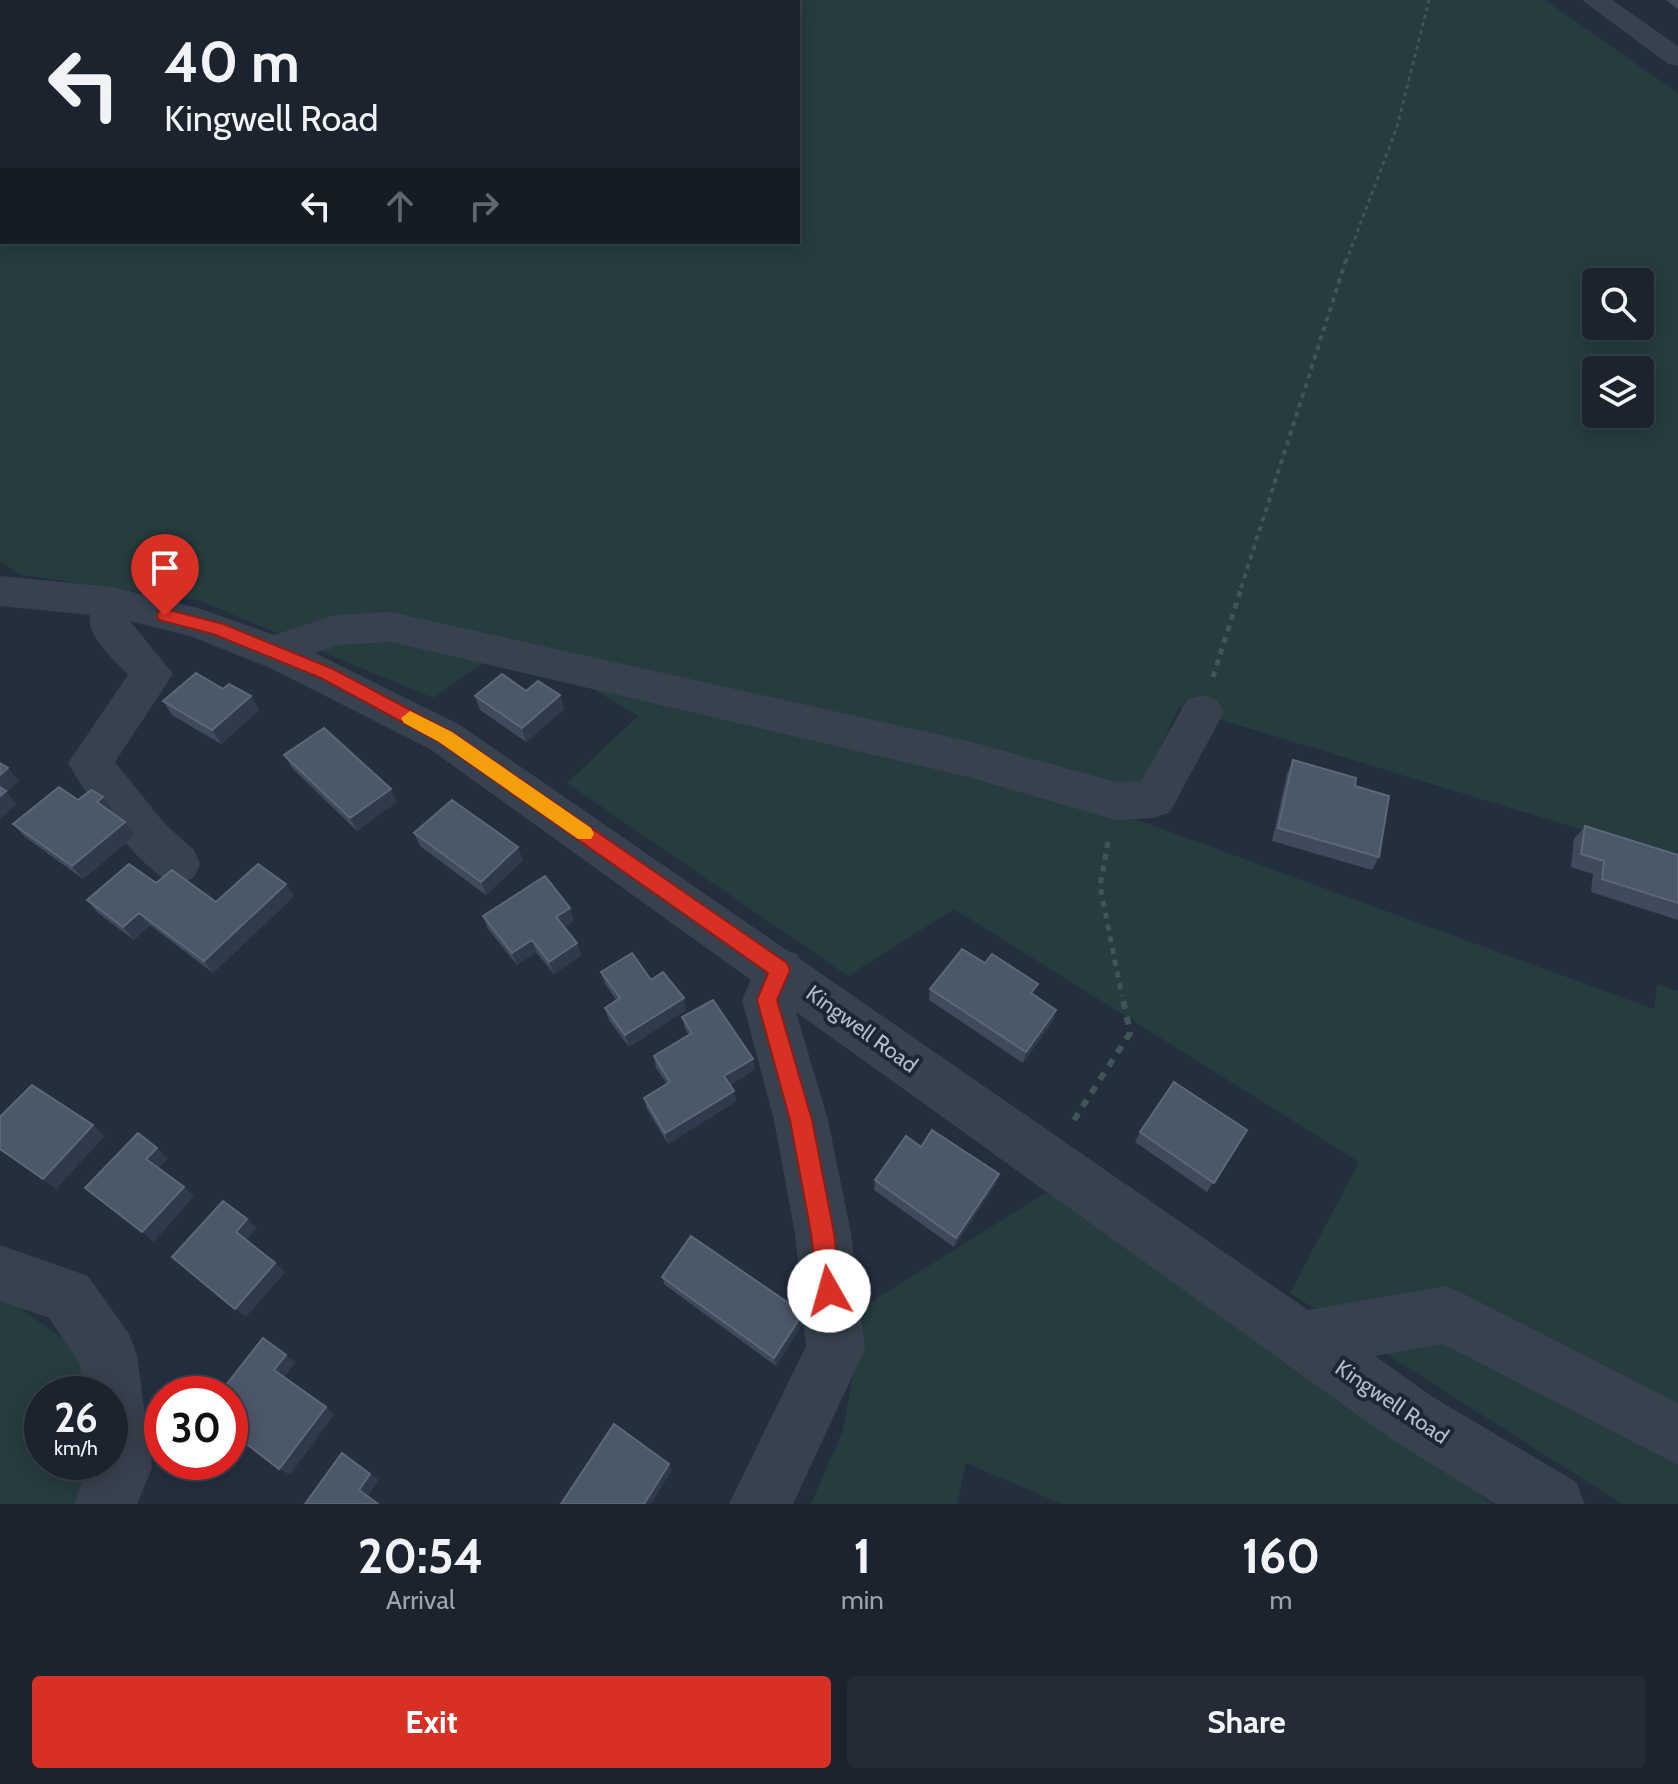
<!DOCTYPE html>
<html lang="en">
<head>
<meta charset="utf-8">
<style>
  :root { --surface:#1b232e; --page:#242b36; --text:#f1f3f6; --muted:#a0a4aa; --line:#39404a; --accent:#d93025 }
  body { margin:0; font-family:Cabin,sans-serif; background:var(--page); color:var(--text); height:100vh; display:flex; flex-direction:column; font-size:30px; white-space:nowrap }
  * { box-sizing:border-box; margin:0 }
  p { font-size:26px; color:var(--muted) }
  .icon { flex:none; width:44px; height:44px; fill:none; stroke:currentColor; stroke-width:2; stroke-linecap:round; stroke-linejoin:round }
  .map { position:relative; height:1504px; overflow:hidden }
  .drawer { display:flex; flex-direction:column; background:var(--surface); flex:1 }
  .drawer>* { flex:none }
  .guide { position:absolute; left:0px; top:0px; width:800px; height:244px; box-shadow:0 4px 20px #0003,0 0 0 2px var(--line); background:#1b232e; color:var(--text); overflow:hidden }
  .tools { position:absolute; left:1582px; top:268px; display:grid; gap:16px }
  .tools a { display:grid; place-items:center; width:72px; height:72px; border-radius:8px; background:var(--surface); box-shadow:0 4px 20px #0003,0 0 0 2px var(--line); font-size:40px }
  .speed { position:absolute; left:24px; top:1376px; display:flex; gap:16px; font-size:40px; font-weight:700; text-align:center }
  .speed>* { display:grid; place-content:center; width:104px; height:104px; border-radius:50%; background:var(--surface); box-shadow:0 4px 20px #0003,0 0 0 2px var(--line); line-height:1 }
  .speed small { font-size:20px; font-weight:400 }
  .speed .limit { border:12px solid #d22; background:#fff; color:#111 }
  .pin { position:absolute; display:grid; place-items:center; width:68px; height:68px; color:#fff; margin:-82px -34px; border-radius:50% 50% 50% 0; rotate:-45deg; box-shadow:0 0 8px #0007 }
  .pin .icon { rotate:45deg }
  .me { position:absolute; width:88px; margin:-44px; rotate:353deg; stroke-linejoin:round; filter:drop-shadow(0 0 6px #0008) }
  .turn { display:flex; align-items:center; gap:28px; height:168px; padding:0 32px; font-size:36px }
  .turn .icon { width:104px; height:104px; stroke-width:2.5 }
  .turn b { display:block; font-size:56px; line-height:68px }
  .lanes { display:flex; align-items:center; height:76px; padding:0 32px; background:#0003; justify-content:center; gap:40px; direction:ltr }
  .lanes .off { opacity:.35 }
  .eta { display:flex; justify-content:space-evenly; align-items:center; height:136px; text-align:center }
  .eta b { font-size:48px; font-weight:700; line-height:56px }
  .action { display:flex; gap:16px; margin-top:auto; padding:16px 32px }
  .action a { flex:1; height:92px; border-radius:8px; background:var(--accent); color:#fff; font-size:32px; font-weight:700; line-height:92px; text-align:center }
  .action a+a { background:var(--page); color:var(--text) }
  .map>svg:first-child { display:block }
  .green { fill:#263c3f; fill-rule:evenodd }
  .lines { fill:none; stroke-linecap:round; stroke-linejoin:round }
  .path-far3 { stroke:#3f5557; stroke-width:3; stroke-dasharray:4 4; stroke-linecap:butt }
  .path-far2 { stroke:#3f5557; stroke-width:4; stroke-dasharray:5 5; stroke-linecap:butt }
  .path-far1 { stroke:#3f5557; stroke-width:5; stroke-dasharray:6 6; stroke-linecap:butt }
  .path { stroke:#3f5557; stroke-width:6; stroke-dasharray:8 8; stroke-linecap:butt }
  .minor { fill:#38414e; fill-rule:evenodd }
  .wall { fill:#3f4b5c }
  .shaded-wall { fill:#2f3b4b }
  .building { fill:#4b5868; stroke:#5c6777; stroke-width:2 }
  .route { fill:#d93025; stroke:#8d1f18; stroke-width:2 }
  .slow { fill:#f59e0b }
  .labels { text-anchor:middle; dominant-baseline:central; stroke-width:8; stroke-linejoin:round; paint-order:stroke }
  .street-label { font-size:22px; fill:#b4bcc9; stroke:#1d2633 }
</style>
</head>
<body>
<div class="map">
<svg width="1678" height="1504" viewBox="0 0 1678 1504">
  <rect width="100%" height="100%" fill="#242f3e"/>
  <path class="green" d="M 0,0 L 243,0 L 2,2 L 0,188 Z
    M 338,0 L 1545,0 L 1678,93 L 1678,859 L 1179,707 L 1151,766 L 1135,819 L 1654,1009 L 1657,984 L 1678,991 L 1678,1504 L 1622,1504 L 1290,1293 L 1359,1162 L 954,909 L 848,976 L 567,783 L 638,716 L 513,642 L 433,698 L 198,600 L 22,575 L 0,561 L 0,205 L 2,242 L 798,242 L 798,2 ZM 1596,282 L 1640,282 L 1640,326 L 1596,326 ZM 1596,370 L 1640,370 L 1640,414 L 1596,414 Z
    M 1047,1192 L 1267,1337 L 1493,1504 L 1062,1504 L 966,1463 L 957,1504 L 811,1504 L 843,1430 L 866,1305 Z
    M 0,1294 L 82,1352 L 87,1394 L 42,1394 L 42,1462 L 95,1462 L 76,1504 L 0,1504 Z"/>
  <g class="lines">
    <path class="path-far3" d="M 1346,262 L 1397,127 L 1429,0"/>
    <path class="path-far2" d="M 1241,588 L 1346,260"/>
    <path class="path-far1" d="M 1213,677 L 1242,586
      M 1108,842 L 1100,886 L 1122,996"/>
    <path class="path" d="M 1074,1120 L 1130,1033 L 1122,994"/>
    <path class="minor" d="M 160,0 L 186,0 L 159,2 Z
      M 205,0 L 235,0 L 237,2 L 207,2 Z
      M 300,0 L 329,0 L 331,2 L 302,2 Z
      M 1582,0 L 1612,0 L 1678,46 L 1678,66 L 1668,64 Z
      M 0,576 L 113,587 L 201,609 L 274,635 L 335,615 L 391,612 L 968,741 L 1116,782 L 1141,781 L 1187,700 L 1202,695 L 1217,700 L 1224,712 L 1170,812 L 1154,818 L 1116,820 L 968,777 L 391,642 L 337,645 L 315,653 L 460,725 L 788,951 L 797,954 L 800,959 L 1308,1310 L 1446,1286 L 1466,1295 L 1678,1403 L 1678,1465 L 1443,1344 L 1375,1356 L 1433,1397 L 1576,1482 L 1585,1504 L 1496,1504 L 1391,1439 L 796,1012 L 828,1120 L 851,1233 L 865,1349 L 793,1504 L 729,1504 L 806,1346 L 795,1233 L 774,1120 L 742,1000 L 751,980 L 430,749 L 270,668 L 190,636 L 130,621 L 173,674 L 115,762 L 165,824 L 194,850 L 200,864 L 194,878 C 188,880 181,884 176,883 C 148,881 81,788 68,763 L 128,675 C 114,659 86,637 90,615 L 0,606 Z
      M 0,1245 L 88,1276 L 129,1334 L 137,1355 L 152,1468 L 137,1504 L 74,1504 L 90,1462 L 110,1462 L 110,1394 L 83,1394 L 80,1364 L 49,1318 L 0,1301 Z"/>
  </g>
  <path class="wall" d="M 1666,0 L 1678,0 L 1678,9 Z
    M 2,162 L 2,199 L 0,199 L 0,163 Z
    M 223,689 L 251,696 L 259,710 L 221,744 L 172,715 L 163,701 Z
    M 526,691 L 560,695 L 564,709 L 526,742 L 480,710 L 475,696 Z
    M 284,755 L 397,802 L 357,831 L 292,768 Z
    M 1293,760 L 1355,786 L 1379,857 L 1372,870 L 1272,841 L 1287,774 Z
    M 78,800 L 113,811 L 111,812 L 135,835 L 83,879 L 25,837 L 13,824 Z
    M 1585,826 L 1678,855 L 1678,920 L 1591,892 L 1593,874 L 1571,867 L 1574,839 Z
    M 414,833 L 523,860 L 486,895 L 420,846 Z
    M 156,883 L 216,902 L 294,896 L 213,973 L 150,925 L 134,940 L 98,913 L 87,900 Z
    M 483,916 L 574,921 L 564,927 L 577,943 L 581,955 L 554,974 L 536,952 L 517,965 L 488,929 Z
    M 601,972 L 651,980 L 686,1010 L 629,1047 L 609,1020 L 605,1008 L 617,1001 L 605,984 Z
    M 930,989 L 1035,996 L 1056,1010 L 1053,1021 L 1023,1063 L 929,1000 Z
    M 682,1017 L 753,1059 L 754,1070 L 730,1085 L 736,1101 L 668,1144 L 647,1109 L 644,1098 L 667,1084 L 656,1068 L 654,1056 L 689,1035 L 685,1029 Z
    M 1247,1130 L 1207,1192 L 1135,1142 L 1140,1132 Z
    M 921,1147 L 999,1174 L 996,1184 L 954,1247 L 874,1190 L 875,1180 Z
    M 662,1277 L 804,1321 L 776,1366 L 665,1285 Z"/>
  <path class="shaded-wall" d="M 560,695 L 564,709 L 526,742 L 522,728 Z
    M 251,696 L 259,710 L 221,744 L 212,730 Z
    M 8,768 L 19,781 L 7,792 L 17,804 L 0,819 L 0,775 Z
    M 391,789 L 397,802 L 357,831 L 350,818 Z
    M 103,797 L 113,811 L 107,816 L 97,802 Z
    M 125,822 L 135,835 L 83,879 L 72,866 Z
    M 518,847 L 523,860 L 486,895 L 481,882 Z
    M 286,884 L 294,896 L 213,973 L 204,961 Z
    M 570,908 L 574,921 L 560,930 L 556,917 Z
    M 139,913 L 150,925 L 134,940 L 123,927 Z
    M 532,940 L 536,952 L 517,965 L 512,953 Z
    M 577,943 L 581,955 L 554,974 L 549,962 Z
    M 684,998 L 686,1010 L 629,1047 L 625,1035 Z
    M 1056,1010 L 1053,1021 L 1023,1063 L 1026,1052 Z
    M 753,1059 L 754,1070 L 726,1087 L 724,1076 Z
    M 734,1091 L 736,1101 L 668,1144 L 665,1133 Z
    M 93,1125 L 105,1136 L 56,1189 L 43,1179 Z
    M 157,1148 L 168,1158 L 158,1169 L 146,1159 Z
    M 999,1174 L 996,1184 L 954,1247 L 956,1238 Z
    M 184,1187 L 194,1196 L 154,1242 L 142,1232 Z
    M 247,1219 L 257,1228 L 246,1241 L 236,1232 Z
    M 275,1263 L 285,1272 L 246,1317 L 235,1309 Z
    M 803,1313 L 804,1321 L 776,1366 L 774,1358 Z
    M 286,1355 L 296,1362 L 284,1377 L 335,1414 L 290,1475 L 279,1469 L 274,1370 Z
    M 342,1453 L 379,1480 L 368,1495 L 380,1504 L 359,1490 Z
    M 669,1464 L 672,1470 L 651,1504 L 644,1504 Z"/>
  <path class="building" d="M 2,162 L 2,183 L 0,182 L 0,163 Z
    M 196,673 L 223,689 L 229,684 L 251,696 L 212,730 L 163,701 Z
    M 502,674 L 526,691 L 538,681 L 560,695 L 522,728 L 475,696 Z
    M 324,728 L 391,789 L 350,818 L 284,755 Z
    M 1293,760 L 1356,778 L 1355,786 L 1389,796 L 1379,857 L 1278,828 Z
    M 0,763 L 8,768 L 0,775 Z
    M 0,787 L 6,791 L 0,796 Z
    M 59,787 L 78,800 L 91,790 L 103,797 L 97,802 L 125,822 L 72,866 L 13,824 Z
    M 452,800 L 518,847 L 481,882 L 414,833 Z
    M 1585,826 L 1678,855 L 1678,903 L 1602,879 L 1604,861 L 1581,854 Z
    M 129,864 L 156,883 L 172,870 L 216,902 L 258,864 L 286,884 L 204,961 L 139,913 L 123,927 L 87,900 Z
    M 545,876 L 570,908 L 556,917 L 577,943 L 549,962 L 532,940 L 512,953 L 483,916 Z
    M 962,949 L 985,963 L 992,954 L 1038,984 L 1031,993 L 1056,1010 L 1026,1052 L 930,989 Z
    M 632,953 L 651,980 L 663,972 L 684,998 L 625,1035 L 605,1008 L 620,998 L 601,972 Z
    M 713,1000 L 753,1059 L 724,1076 L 734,1091 L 665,1133 L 644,1098 L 670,1082 L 654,1056 L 692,1033 L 682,1017 Z
    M 1174,1082 L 1247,1130 L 1214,1183 L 1140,1132 Z
    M 32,1085 L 93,1125 L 43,1179 L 0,1149 L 0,1117 Z
    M 932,1130 L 999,1174 L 956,1238 L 875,1180 L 906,1136 L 921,1147 Z
    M 138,1133 L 157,1148 L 146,1159 L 184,1187 L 142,1232 L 85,1188 Z
    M 223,1201 L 247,1219 L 236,1232 L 275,1263 L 235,1309 L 172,1257 Z
    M 691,1236 L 803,1313 L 774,1358 L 662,1277 Z
    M 263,1338 L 286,1355 L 274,1370 L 326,1407 L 279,1469 L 230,1431 L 230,1394 L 219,1394 Z
    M 614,1424 L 669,1464 L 644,1504 L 561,1504 Z
    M 342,1453 L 370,1474 L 359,1490 L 378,1504 L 305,1504 Z"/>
  <path class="route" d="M 165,609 L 223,624 L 333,669 L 452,732 L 787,963 L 790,970 L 777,1000 L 812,1120 L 834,1233 L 841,1291 L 838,1300 L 829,1303 L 821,1300 L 818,1291 L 811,1233 L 790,1120 L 757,1000 L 768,973 L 439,742 L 321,678 L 213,634 L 159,620 L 157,616 L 159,611 Z"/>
  <path class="slow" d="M 410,711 L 452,732 L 591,828 L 594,834 L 591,839 L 578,839 L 439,742 L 404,723 L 401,718 Z"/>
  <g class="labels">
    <g class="street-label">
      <text transform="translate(862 1029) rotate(36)">Kingwell Road</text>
      <text transform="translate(1392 1402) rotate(34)">Kingwell Road</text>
    </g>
  </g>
</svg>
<div class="tools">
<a><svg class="icon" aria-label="search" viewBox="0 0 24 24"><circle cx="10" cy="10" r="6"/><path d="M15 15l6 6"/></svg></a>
<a><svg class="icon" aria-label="layers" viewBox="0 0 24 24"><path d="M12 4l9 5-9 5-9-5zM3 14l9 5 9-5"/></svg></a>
</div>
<div class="speed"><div>26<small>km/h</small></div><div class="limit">30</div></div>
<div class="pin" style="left:165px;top:616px;background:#d93025"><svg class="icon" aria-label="arrive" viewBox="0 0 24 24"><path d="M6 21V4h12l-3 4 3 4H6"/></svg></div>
<svg class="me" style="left:829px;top:1291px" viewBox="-20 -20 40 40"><circle r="19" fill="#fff"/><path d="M0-13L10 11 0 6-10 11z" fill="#d93025"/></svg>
<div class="guide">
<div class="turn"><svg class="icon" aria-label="left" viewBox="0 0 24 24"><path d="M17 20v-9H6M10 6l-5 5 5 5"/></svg><div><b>40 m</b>Kingwell Road</div></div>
<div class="lanes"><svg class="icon" aria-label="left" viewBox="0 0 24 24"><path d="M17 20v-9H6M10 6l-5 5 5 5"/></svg><svg class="icon off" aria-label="ahead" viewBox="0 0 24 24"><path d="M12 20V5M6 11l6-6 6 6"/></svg><svg class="icon off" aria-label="right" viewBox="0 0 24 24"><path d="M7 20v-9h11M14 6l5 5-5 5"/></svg></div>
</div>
</div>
<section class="drawer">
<div class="eta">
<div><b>20:54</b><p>Arrival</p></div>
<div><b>1</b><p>min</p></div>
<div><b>160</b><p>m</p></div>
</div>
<div class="action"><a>Exit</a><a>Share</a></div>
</section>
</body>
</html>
